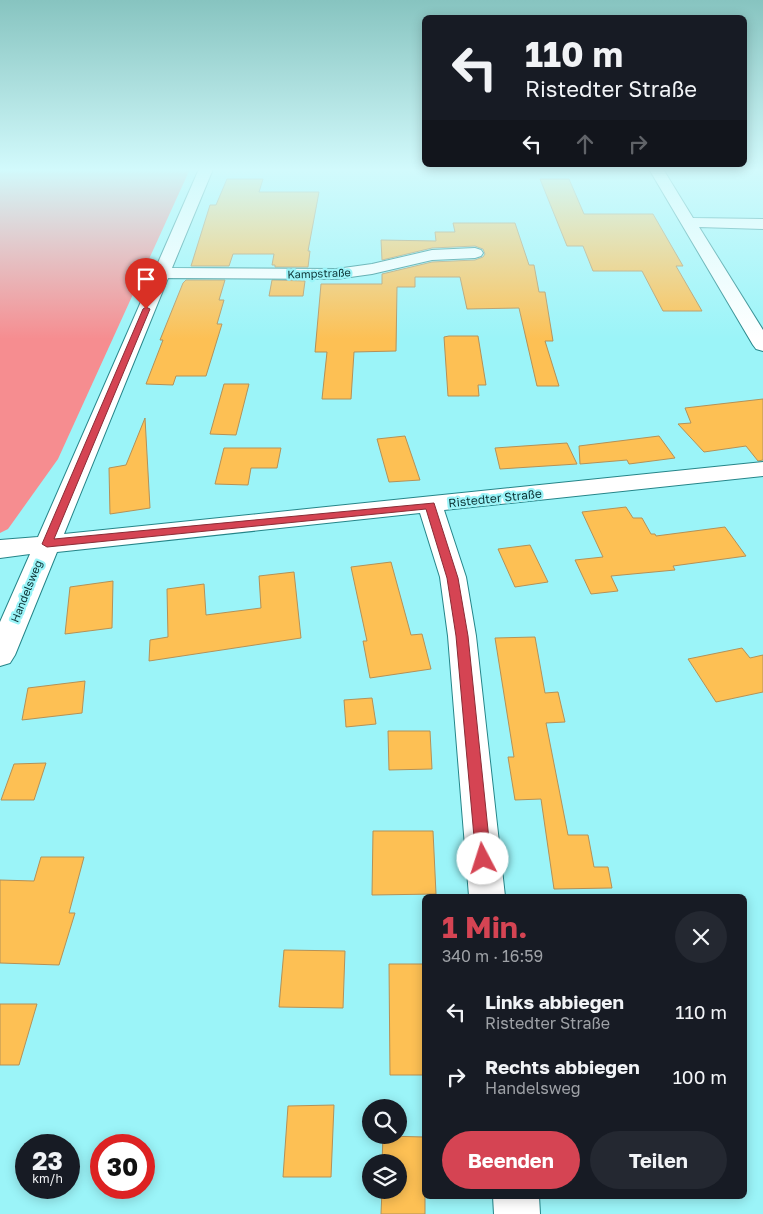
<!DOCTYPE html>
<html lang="de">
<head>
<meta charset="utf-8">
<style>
  :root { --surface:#171b24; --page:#242831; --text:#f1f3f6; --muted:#9ea1a6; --accent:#d54453 }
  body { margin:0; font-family:"Golos Text",sans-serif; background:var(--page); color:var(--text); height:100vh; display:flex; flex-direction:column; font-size:19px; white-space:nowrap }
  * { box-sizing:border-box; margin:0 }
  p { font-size:16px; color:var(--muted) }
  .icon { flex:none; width:28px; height:28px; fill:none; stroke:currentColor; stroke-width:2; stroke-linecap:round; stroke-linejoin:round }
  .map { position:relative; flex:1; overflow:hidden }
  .side { position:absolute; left:422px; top:894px; width:325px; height:305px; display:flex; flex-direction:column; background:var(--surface); border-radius:8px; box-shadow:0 2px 12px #0003 }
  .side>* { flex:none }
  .top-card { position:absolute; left:422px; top:15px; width:325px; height:152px; border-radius:8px; box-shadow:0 2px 12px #0003; background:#171b24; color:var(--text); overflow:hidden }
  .tools { position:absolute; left:362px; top:1099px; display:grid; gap:10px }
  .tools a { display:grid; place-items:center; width:45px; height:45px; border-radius:50%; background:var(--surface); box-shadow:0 2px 12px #0003; font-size:25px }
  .speed { position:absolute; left:15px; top:1134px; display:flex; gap:10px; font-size:25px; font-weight:700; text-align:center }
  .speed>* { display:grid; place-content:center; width:65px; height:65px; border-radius:50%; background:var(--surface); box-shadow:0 2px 12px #0003; line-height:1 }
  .speed small { font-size:12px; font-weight:400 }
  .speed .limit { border:8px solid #d22; background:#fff; color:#111 }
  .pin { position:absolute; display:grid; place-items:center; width:42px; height:42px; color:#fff; margin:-51px -21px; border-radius:50% 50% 50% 0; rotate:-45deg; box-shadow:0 0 5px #0007 }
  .pin .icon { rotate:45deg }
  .me { position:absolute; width:55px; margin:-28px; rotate:355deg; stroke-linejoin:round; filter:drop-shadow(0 0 4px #0008) }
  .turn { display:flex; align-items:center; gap:18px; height:105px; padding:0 20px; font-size:22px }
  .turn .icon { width:65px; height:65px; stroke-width:2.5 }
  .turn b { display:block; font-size:35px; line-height:42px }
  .lanes { display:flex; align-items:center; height:48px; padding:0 20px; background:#0003; justify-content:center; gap:25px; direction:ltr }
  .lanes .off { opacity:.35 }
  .round { display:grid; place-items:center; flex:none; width:52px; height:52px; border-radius:26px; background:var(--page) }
  .overview { display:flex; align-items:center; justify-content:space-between; height:85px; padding:0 20px }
  h1 { font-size:30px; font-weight:700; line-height:38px; color:var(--accent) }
  .action { display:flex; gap:10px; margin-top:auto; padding:10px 20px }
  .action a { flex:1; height:58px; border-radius:30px; background:var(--accent); color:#fff; font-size:20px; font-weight:700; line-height:58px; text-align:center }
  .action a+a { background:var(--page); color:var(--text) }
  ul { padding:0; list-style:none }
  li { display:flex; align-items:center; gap:15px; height:65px; padding:0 20px }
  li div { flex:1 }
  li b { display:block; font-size:19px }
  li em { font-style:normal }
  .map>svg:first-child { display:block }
  .green { fill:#f68d90 }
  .building { fill:#fdc054; stroke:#b49158 }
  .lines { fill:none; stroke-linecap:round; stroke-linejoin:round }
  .street-casing { stroke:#258589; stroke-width:2 }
  .street { fill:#fff; fill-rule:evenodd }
  .route { fill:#d54453; stroke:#8a2c36 }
  .labels { text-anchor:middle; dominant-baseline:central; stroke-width:4.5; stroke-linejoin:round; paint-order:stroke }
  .far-street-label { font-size:11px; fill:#0c3335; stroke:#9bf4f8 }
  .street-label { font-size:12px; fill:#0c3335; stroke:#9bf4f8 }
</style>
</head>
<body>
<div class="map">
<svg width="763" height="1214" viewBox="0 0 763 1214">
  <rect width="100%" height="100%" fill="#9bf4f8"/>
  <path class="green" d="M 0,169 L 190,169 L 58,459 L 8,529 L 0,533 Z"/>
  <path class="building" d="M 227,179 L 263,179 L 259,192 L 319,192 L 308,251 L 310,251 L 308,267 L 275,267 L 275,265 L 272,265 L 274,254 L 233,254 L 229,266 L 191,266 L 210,205 L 216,205 Z
    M 540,179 L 569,179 L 584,214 L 653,214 L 683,266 L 676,266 L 702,311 L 663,311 L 642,271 L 593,271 L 583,246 L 567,246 Z
    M 453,223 L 515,223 L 529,265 L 534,265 L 539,292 L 545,292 L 553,341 L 545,341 L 559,386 L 537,386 L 519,308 L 467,309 L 460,277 L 415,277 L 415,287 L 397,287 L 396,351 L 354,352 L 351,399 L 322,399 L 327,352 L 315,352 L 321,284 L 382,284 L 382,274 L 432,262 L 475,260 L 483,257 L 485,254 L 483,249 L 475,246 L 432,248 L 382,260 L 381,240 L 436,241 L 435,232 L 455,232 Z
    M 186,280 L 225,280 L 219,300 L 224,300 L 217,324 L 222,324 L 206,376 L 176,376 L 173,385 L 146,384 L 163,340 L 160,340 L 183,283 Z
    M 272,280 L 305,281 L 303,296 L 269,296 Z
    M 449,336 L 478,336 L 486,385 L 478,385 L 479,396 L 448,396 L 444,337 Z
    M 224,384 L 249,384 L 236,435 L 210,434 Z
    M 763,399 L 763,460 L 758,461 L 746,446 L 704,452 L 678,424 L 691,423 L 685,408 Z
    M 145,418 L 150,508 L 110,514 L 109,468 L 126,465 Z
    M 405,436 L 420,480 L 389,482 L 377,439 Z
    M 659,436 L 675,458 L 629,464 L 627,460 L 580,464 L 579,446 Z
    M 567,443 L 577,464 L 500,469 L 495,448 Z
    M 224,448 L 281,448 L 277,468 L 251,468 L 248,485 L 215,484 Z
    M 626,507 L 633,518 L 642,518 L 651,534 L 655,534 L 656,536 L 725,527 L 746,556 L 673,566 L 675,570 L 611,576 L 618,591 L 591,594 L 575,560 L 603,557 L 582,512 Z
    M 530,545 L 548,582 L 515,587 L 498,549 Z
    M 391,562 L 411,635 L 422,634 L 431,669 L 370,678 L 363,641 L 367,641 L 351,567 Z
    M 294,572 L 301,638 L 149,661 L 150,640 L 168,637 L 167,589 L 204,584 L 206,615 L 261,608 L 259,576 Z
    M 113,581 L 112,628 L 65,634 L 70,587 Z
    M 535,637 L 545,693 L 558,692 L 565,722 L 546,723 L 568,835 L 588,835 L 594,867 L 608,867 L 612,888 L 554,889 L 541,799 L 515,800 L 508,757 L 514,757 L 495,638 Z
    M 742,648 L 750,658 L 763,655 L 763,692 L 716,702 L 688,659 Z
    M 85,681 L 82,713 L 22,720 L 28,688 Z
    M 372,698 L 376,724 L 346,727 L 344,700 Z
    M 388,731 L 430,731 L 432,769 L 389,770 Z
    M 46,763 L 34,800 L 1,800 L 14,764 Z
    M 373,831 L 433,831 L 436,894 L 372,895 Z
    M 41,857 L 84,857 L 69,913 L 75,913 L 59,965 L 0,963 L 0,880 L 34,881 Z
    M 284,950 L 345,951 L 343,1008 L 279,1007 Z
    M 389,964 L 425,964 L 425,1075 L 390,1075 Z
    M 0,1004 L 37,1004 L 19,1065 L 0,1065 Z
    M 334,1105 L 331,1177 L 283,1177 L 288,1106 Z
    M 383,1136 L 425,1137 L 425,1214 L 381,1214 L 382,1190 L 399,1190 L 399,1162 L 382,1162 Z"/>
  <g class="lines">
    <g class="street-casing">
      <path id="street" d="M 199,169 L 213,169 L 172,268 L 336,269 L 372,264 L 432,250 L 475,248 L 481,250 L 483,253 L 481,256 L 475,258 L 432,260 L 372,274 L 336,279 L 168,278 L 64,534 L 763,462 L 763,476 L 444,510 L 466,577 L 476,636 L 505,896 L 469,896 L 448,636 L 440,577 L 420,513 L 57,552 L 15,655 L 10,663 L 0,666 L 0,622 L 30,554 L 0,558 L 0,540 L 38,537 Z
        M 649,169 L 663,169 L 693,218 L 763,219 L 763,229 L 699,227 L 763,330 L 763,351 L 756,349 L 753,345 Z
        M 493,1196 L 539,1196 L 540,1214 L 494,1214 Z"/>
    </g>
    <use href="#street" class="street"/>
  </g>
  <linearGradient id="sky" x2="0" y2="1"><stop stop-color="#87c4c0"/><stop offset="0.5" stop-color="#d2fafc"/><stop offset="1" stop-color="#d2fafc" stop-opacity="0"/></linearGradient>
  <rect width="763" height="339" fill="url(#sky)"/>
  <path class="route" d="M 146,307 L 150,309 L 54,539 L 434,503 L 458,578 L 468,636 L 491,859 L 489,864 L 483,866 L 478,864 L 476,859 L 456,636 L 447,578 L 426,509 L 47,547 L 42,544 L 143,309 Z"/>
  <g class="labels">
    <g class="far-street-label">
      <text transform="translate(319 273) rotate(-2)">Kampstraße</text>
      <text transform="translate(26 591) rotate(-68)">Handelsweg</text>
    </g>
    <g class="street-label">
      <text transform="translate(495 498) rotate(-6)">Ristedter Straße</text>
    </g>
  </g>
</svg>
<div class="tools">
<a><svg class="icon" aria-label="search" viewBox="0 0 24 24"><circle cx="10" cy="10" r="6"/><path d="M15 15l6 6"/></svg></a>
<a><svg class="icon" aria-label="layers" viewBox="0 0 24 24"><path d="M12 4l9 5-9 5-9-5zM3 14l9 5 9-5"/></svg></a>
</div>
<div class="speed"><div>23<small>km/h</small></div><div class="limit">30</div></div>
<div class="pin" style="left:146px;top:309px;background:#d93025"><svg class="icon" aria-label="arrive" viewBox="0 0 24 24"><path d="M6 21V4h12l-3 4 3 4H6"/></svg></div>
<svg class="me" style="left:483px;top:859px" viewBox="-20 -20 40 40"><circle r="19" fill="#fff"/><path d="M0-13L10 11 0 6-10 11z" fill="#d54453"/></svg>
<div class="top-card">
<div class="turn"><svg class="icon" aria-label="left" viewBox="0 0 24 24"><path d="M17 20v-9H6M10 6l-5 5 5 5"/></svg><div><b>110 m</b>Ristedter Straße</div></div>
<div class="lanes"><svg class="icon" aria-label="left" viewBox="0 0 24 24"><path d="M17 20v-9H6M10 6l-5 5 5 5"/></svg><svg class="icon off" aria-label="ahead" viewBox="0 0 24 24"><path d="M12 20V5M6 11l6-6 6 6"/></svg><svg class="icon off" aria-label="right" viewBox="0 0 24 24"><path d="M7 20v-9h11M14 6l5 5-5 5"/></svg></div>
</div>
<section class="side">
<div class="overview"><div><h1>1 Min.</h1><p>340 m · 16:59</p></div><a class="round"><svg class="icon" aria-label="close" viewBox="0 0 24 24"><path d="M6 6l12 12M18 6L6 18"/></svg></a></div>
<ul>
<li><svg class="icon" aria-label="left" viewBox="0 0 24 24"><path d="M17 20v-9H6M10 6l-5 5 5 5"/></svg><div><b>Links abbiegen</b><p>Ristedter Straße</p></div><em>110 m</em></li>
<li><svg class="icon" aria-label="right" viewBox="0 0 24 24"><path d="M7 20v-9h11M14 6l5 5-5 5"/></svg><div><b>Rechts abbiegen</b><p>Handelsweg</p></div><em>100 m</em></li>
</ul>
<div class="action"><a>Beenden</a><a>Teilen</a></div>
</section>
</div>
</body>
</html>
